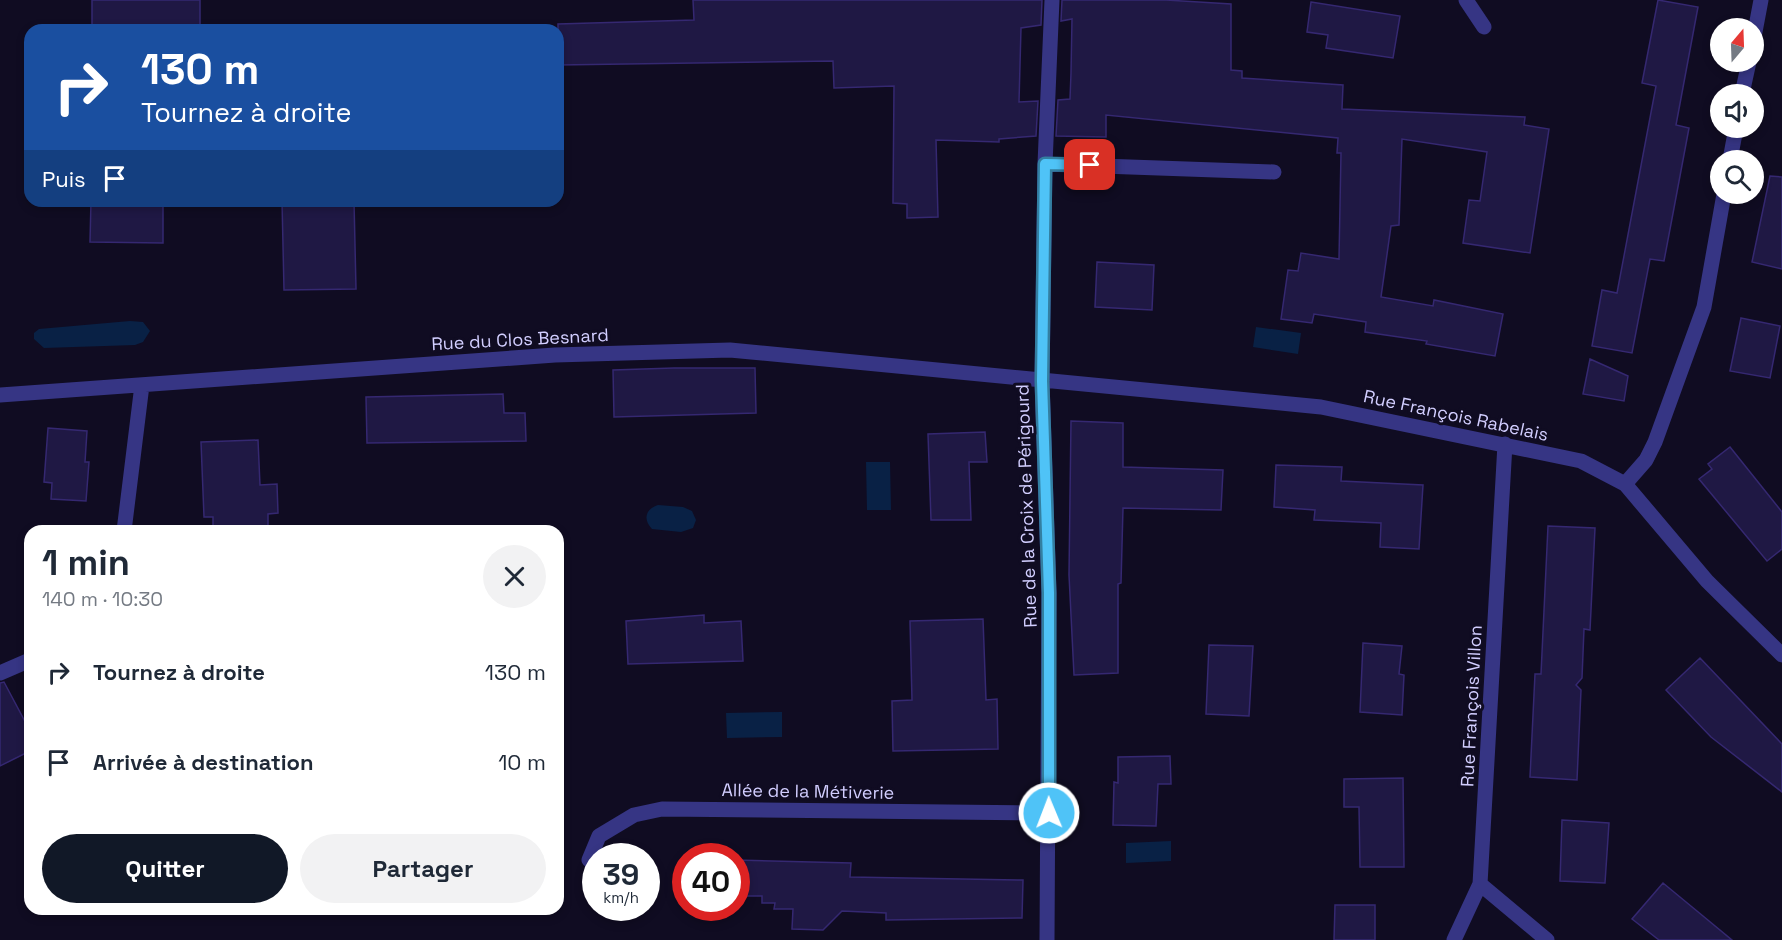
<!DOCTYPE html>
<html lang="fr">
<head>
<meta charset="utf-8">
<style>
  :root { --surface:#fff; --page:#f2f2f3; --text:#1f2937; --muted:#747a83; --accent:#111827 }
  body { margin:0; font-family:"Space Grotesk",sans-serif; background:var(--page); color:var(--text); height:100vh; display:flex; flex-direction:column; font-size:22px; white-space:nowrap }
  * { box-sizing:border-box; margin:0 }
  p { font-size:20px; color:var(--muted) }
  .icon { flex:none; width:33px; height:33px; fill:none; stroke:currentColor; stroke-width:2; stroke-linecap:round; stroke-linejoin:round }
  .map { position:relative; flex:1; overflow:hidden }
  .details { position:absolute; left:24px; top:525px; width:540px; height:390px; display:flex; flex-direction:column; background:var(--surface); border-radius:18px; box-shadow:0 3px 9px #0003 }
  .details>* { flex:none }
  .top-card { position:absolute; left:24px; top:24px; width:540px; height:183px; border-radius:18px; box-shadow:0 3px 9px #0003; background:#1a4fa0; color:#fff; overflow:hidden }
  .needle { width:39px; rotate:19deg }
  .fabs { position:absolute; left:1710px; top:18px; display:grid; gap:12px }
  .fabs a { display:grid; place-items:center; width:54px; height:54px; border-radius:50%; background:var(--surface); box-shadow:0 3px 9px #0003; font-size:30px }
  .speed { position:absolute; left:582px; top:843px; display:flex; gap:12px; font-size:30px; font-weight:700; text-align:center }
  .speed>* { display:grid; place-content:center; width:78px; height:78px; border-radius:50%; background:var(--surface); box-shadow:0 3px 9px #0003; line-height:1 }
  .speed small { font-size:15px; font-weight:400 }
  .speed .limit { border:9px solid #d22; background:#fff; color:#111 }
  .pin { position:absolute; display:grid; place-items:center; width:51px; height:51px; color:#fff; margin:-26px; border-radius:12px; box-shadow:0 3px 9px #0006 }
  .me { position:absolute; width:66px; margin:-33px; rotate:359deg; stroke-linejoin:round; filter:drop-shadow(0 0 4px #0008) }
  .turn { display:flex; align-items:center; gap:21px; height:126px; padding:0 18px; font-size:27px }
  .turn .icon { width:78px; height:78px; stroke-width:2.5 }
  .turn b { display:block; font-size:42px; line-height:51px }
  .then { display:flex; align-items:center; height:57px; padding:0 18px; background:#0003; gap:12px; font-size:22px }
  .round { display:grid; place-items:center; flex:none; width:63px; height:63px; border-radius:32px; background:var(--page) }
  .headline { display:flex; align-items:center; justify-content:space-between; height:102px; padding:0 18px }
  h1 { font-size:36px; font-weight:800; line-height:45px }
  .cta { display:flex; gap:12px; margin-top:auto; padding:12px 18px }
  .cta a { flex:1; height:69px; border-radius:36px; background:var(--accent); color:#fff; font-size:24px; font-weight:800; line-height:69px; text-align:center }
  .cta a+a { background:var(--page); color:var(--text) }
  ul { padding:0; list-style:none }
  li { display:flex; align-items:center; gap:18px; height:90px; padding:0 18px }
  li div { flex:1 }
  li b { display:block; font-size:22px }
  li em { font-style:normal }
  .map>svg:first-child { display:block }
  .water { fill:#092145 }
  .building { fill:#1f1844; stroke:#352871; stroke-width:1.5 }
  .lines { fill:none; stroke-linecap:round; stroke-linejoin:round }
  .minor { stroke:#363584; stroke-width:15 }
  .route-casing { stroke:#337fa1; stroke-width:15 }
  .route { stroke:#4fc3f7; stroke-width:10 }
  .labels { text-anchor:middle; dominant-baseline:central; stroke-width:6; stroke-linejoin:round; paint-order:stroke }
  .street-label { font-size:18px; fill:#d2ceff; stroke:#100c22 }
</style>
</head>
<body>
<div class="map">
<svg width="1782" height="940" viewBox="0 0 1782 940">
  <rect width="100%" height="100%" fill="#100c22"/>
  <path class="water" d="M 130,321 L 143,322 L 150,331 L 143,342 L 135,345 L 44,348 L 34,339 L 34,333 L 39,329 Z
    M 1256,327 L 1301,333 L 1298,354 L 1253,347 Z
    M 866,462 L 890,462 L 891,510 L 867,510 Z
    M 658,505 L 683,507 L 692,511 L 696,520 L 693,528 L 681,532 L 652,529 C 643,520 645,509 658,505 Z
    M 782,712 L 782,737 L 727,738 L 726,713 Z
    M 1171,841 L 1171,861 L 1126,863 L 1126,843 Z"/>
  <path class="building" d="M 92,0 L 200,0 L 200,30 L 92,30 Z
    M 693,0 L 1042,0 L 1041,25 L 1021,28 L 1019,102 L 1038,101 L 1036,136 L 999,139 L 999,142 L 936,140 L 938,217 L 907,218 L 907,204 L 893,203 L 894,86 L 834,88 L 833,61 L 558,65 L 558,24 L 694,20 Z
    M 1062,0 L 1166,0 L 1231,4 L 1231,70 L 1242,71 L 1242,78 L 1343,85 L 1342,109 L 1525,117 L 1524,125 L 1549,129 L 1530,253 L 1463,243 L 1469,200 L 1480,201 L 1487,152 L 1402,139 L 1399,225 L 1391,226 L 1381,297 L 1433,306 L 1434,300 L 1503,314 L 1495,356 L 1426,344 L 1427,341 L 1365,332 L 1366,322 L 1314,314 L 1312,323 L 1281,319 L 1288,270 L 1298,271 L 1301,253 L 1339,259 L 1341,153 L 1337,153 L 1338,138 L 1106,115 L 1106,137 L 1056,136 L 1058,100 L 1070,99 L 1071,73 L 1072,19 L 1061,21 Z
    M 1658,0 L 1698,7 L 1676,125 L 1689,128 L 1674,208 L 1664,261 L 1650,259 L 1632,353 L 1592,346 L 1602,290 L 1617,293 L 1656,86 L 1642,83 Z
    M 1311,2 L 1400,16 L 1393,58 L 1326,48 L 1328,35 L 1307,32 Z
    M 1770,176 L 1782,177 L 1782,269 L 1752,262 Z
    M 91,201 L 163,201 L 163,243 L 90,242 Z
    M 282,201 L 354,201 L 356,289 L 284,290 Z
    M 1097,262 L 1154,265 L 1152,310 L 1095,307 Z
    M 1741,318 L 1780,326 L 1770,378 L 1730,371 Z
    M 1590,359 L 1628,376 L 1624,401 L 1583,394 Z
    M 674,368 L 755,368 L 756,413 L 614,417 L 613,370 Z
    M 503,394 L 504,413 L 525,413 L 526,441 L 367,443 L 366,397 Z
    M 1071,421 L 1123,423 L 1123,467 L 1223,470 L 1221,510 L 1123,508 L 1121,583 L 1118,584 L 1118,673 L 1074,675 L 1069,575 Z
    M 48,428 L 87,431 L 85,462 L 89,462 L 86,501 L 51,499 L 52,483 L 44,482 Z
    M 985,432 L 987,462 L 969,462 L 971,520 L 931,520 L 928,434 Z
    M 258,440 L 260,485 L 277,484 L 278,513 L 268,514 L 268,531 L 213,531 L 213,517 L 204,517 L 201,442 Z
    M 1730,447 L 1782,512 L 1782,549 L 1767,561 L 1699,479 L 1712,469 L 1708,464 Z
    M 1276,465 L 1342,467 L 1341,481 L 1423,485 L 1419,549 L 1380,547 L 1381,523 L 1314,520 L 1315,510 L 1274,507 Z
    M 1548,526 L 1595,528 L 1590,630 L 1584,629 L 1582,678 L 1576,685 L 1581,690 L 1577,780 L 1530,777 L 1535,674 L 1541,674 Z
    M 704,615 L 704,623 L 741,621 L 743,661 L 628,664 L 626,621 Z
    M 983,619 L 986,700 L 997,699 L 998,749 L 893,751 L 892,701 L 912,700 L 910,621 Z
    M 1363,643 L 1402,646 L 1399,674 L 1404,675 L 1402,715 L 1360,712 Z
    M 1209,645 L 1253,646 L 1249,716 L 1206,714 Z
    M 1700,658 L 1782,744 L 1782,792 L 1711,737 L 1666,690 Z
    M 4,682 L 30,731 L 30,751 L 0,766 L 0,683 Z
    M 1170,756 L 1171,784 L 1158,784 L 1156,826 L 1113,825 L 1114,782 L 1118,783 L 1118,757 Z
    M 1403,778 L 1404,867 L 1360,867 L 1359,807 L 1344,807 L 1344,779 Z
    M 1562,820 L 1609,823 L 1605,883 L 1560,881 Z
    M 736,860 L 851,863 L 850,877 L 1023,880 L 1022,918 L 886,920 L 886,913 L 842,911 L 823,930 L 792,929 L 793,909 L 774,909 L 775,903 L 762,903 L 762,896 L 736,896 Z
    M 1663,883 L 1703,916 L 1732,940 L 1659,940 L 1632,919 Z
    M 1335,905 L 1375,905 L 1375,940 L 1334,940 Z"/>
  <g class="lines">
    <path class="minor" d="M 1466,0 L 1484,27
      M 1754,37 L 1761,0
      M 1742,94 L 1749,62
      M 1730,160 L 1736,128
      M 1045,164 L 1274,172
      M 0,395 L 555,355 L 730,350 L 1321,407 L 1581,461 L 1625,484 L 1707,581 L 1782,655
      M 1505,444 L 1480,884 L 1547,940
      M 1625,484 L 1646,460 L 1655,442 L 1704,307 L 1724,194
      M 124,531 L 142,385
      M 0,673 L 30,660
      M 589,860 L 599,836 L 634,815 L 662,809 L 1049,813
      M 1047,940 L 1049,593 L 1042,381 L 1045,164 L 1052,0
      M 1454,940 L 1480,884"/>
  </g>
  <g class="lines">
    <g class="route-casing">
      <path id="route" d="M 1049,813 L 1049,593 L 1042,381 L 1045,164 L 1090,165"/>
    </g>
    <use href="#route" class="route"/>
  </g>
  <g class="labels">
    <g class="street-label">
      <text transform="translate(520 339) rotate(-3)">Rue du Clos Besnard</text>
      <text transform="translate(1456 415) rotate(12)">Rue François Rabelais</text>
      <text transform="translate(1026 506) rotate(-92)">Rue de la Croix de Périgourd</text>
      <text transform="translate(1471 706) rotate(-87)">Rue François Villon</text>
      <text transform="translate(808 791) rotate(1)">Allée de la Métiverie</text>
    </g>
  </g>
</svg>
<div class="fabs">
<a><svg class="needle" viewBox="-14 -14 28 28"><path d="M0-13l5 13h-10z" fill="#e53935"/><path d="M0 13l5-13h-10z" fill="#747a83"/></svg></a>
<a><svg class="icon" aria-label="sound" viewBox="0 0 24 24"><path d="M4 9h4l5-4v14l-5-4H4zM17 9q2 3 0 6"/></svg></a>
<a><svg class="icon" aria-label="search" viewBox="0 0 24 24"><circle cx="10" cy="10" r="6"/><path d="M15 15l6 6"/></svg></a>
</div>
<div class="speed"><div>39<small>km/h</small></div><div class="limit">40</div></div>
<div class="pin" style="left:1090px;top:165px;background:#d93025"><svg class="icon" aria-label="arrive" viewBox="0 0 24 24"><path d="M6 21V4h12l-3 4 3 4H6"/></svg></div>
<svg class="me" style="left:1049px;top:813px" viewBox="-20 -20 40 40"><circle r="17" fill="#4fc3f7" stroke="#fff" stroke-width="3"/><path d="M0-11L8 9 0 5-8 9z" fill="#fff"/></svg>
<div class="top-card">
<div class="turn"><svg class="icon" aria-label="right" viewBox="0 0 24 24"><path d="M7 20v-9h11M14 6l5 5-5 5"/></svg><div><b>130 m</b>Tournez à droite</div></div>
<div class="then">Puis<svg class="icon" aria-label="arrive" viewBox="0 0 24 24"><path d="M6 21V4h12l-3 4 3 4H6"/></svg></div>
</div>
<section class="details">
<div class="headline"><div><h1>1 min</h1><p>140 m · 10:30</p></div><a class="round"><svg class="icon" aria-label="close" viewBox="0 0 24 24"><path d="M6 6l12 12M18 6L6 18"/></svg></a></div>
<ul>
<li><svg class="icon" aria-label="right" viewBox="0 0 24 24"><path d="M7 20v-9h11M14 6l5 5-5 5"/></svg><div><b>Tournez à droite</b></div><em>130 m</em></li>
<li><svg class="icon" aria-label="arrive" viewBox="0 0 24 24"><path d="M6 21V4h12l-3 4 3 4H6"/></svg><div><b>Arrivée à destination</b></div><em>10 m</em></li>
</ul>
<div class="cta"><a>Quitter</a><a>Partager</a></div>
</section>
</div>
</body>
</html>
